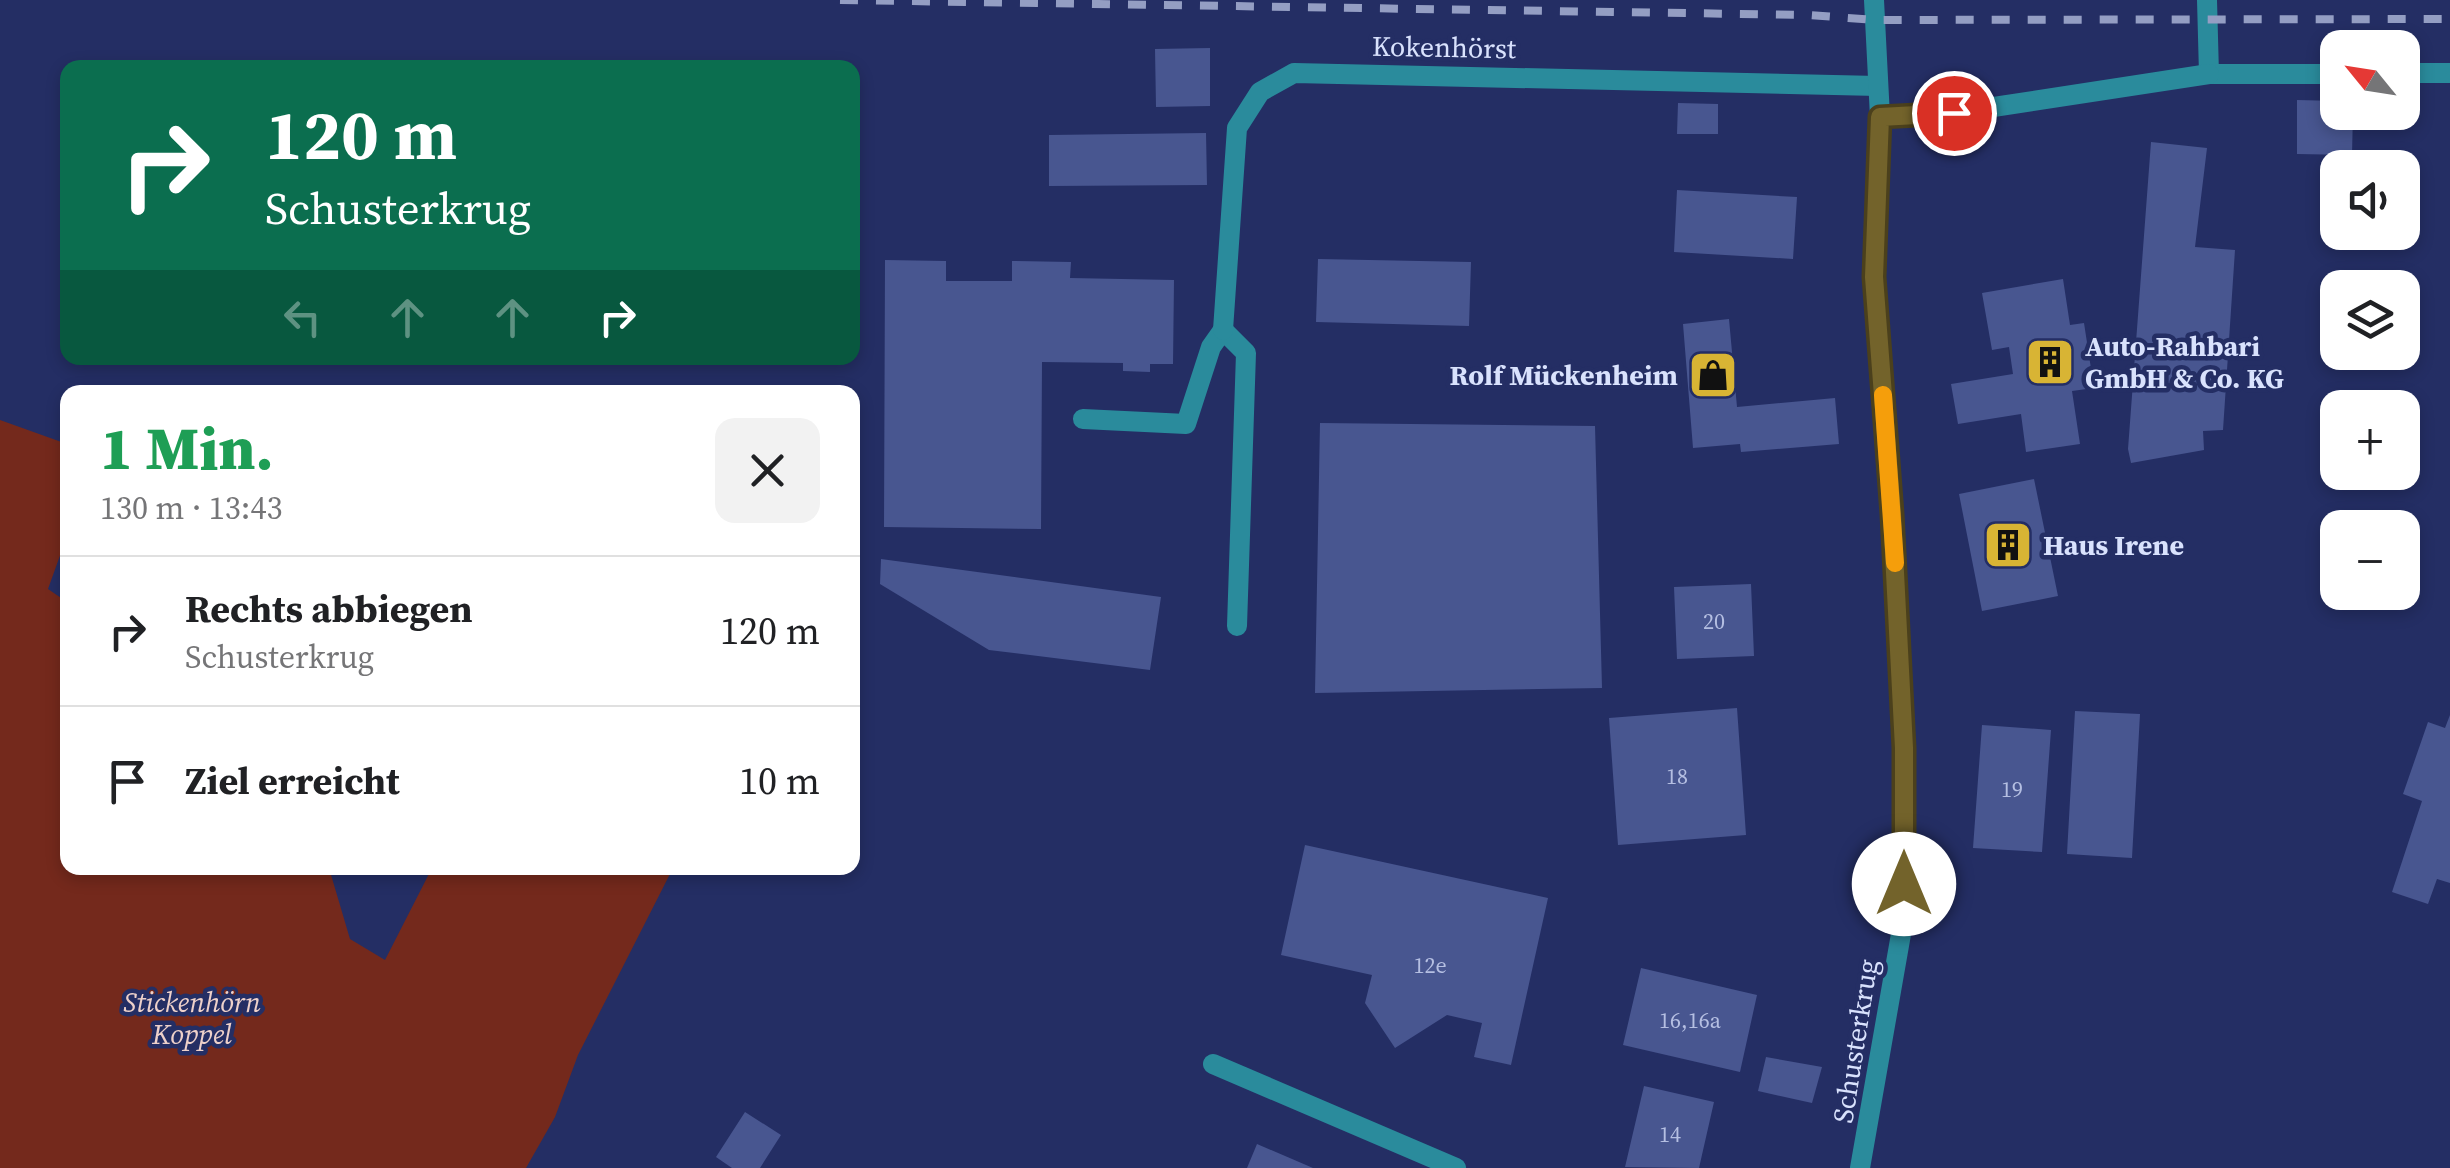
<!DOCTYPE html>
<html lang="de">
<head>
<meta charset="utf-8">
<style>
  :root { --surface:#fff; --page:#f2f2f2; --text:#202124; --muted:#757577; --line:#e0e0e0 }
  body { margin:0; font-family:"Source Serif 4",serif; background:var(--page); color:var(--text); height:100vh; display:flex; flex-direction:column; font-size:38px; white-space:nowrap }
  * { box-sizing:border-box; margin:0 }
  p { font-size:32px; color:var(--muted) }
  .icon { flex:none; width:55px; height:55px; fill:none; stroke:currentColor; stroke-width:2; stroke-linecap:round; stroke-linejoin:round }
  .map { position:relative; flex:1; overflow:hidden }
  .sheet { position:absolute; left:60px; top:385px; width:800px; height:490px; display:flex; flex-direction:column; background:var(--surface); border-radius:20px; box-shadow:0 5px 15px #0003 }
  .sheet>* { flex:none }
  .guide { position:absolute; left:60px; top:60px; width:800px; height:305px; border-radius:20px; box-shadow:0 5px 15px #0003; background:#0b6e4f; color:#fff; overflow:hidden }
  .needle { width:65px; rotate:300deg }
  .buttons { position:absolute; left:2320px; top:30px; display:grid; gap:20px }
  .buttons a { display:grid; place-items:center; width:100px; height:100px; border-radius:20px; background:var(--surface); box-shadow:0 5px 15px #0003; font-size:50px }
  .pin { position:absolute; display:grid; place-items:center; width:85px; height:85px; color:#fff; margin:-42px; border:5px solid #fff; border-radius:50%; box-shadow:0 2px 10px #0007 }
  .me { position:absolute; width:110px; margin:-55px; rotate:0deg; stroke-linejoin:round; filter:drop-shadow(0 0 8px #0008) }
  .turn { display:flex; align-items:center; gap:35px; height:210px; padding:0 40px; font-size:45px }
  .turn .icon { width:130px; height:130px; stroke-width:2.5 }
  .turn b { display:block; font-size:70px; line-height:85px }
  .lanes { display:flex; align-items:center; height:95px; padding:0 40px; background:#0003; justify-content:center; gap:50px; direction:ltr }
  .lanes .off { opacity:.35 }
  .round { display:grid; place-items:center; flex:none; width:105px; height:105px; border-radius:20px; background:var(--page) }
  .head { display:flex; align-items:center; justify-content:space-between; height:170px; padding:0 40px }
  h1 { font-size:60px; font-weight:800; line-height:75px; color:#1e9e55 }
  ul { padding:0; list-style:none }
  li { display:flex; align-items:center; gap:30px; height:150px; padding:0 40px; border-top:2px solid var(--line) }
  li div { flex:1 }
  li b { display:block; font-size:38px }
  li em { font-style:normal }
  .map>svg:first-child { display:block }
  .garden { fill:#74291c }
  .building { fill:#485690 }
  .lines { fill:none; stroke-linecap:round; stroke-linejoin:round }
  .service { stroke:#2a8b9c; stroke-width:20 }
  .minor { stroke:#2a8b9c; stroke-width:20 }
  .tertiary { stroke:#2a8b9c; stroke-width:20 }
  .rail { stroke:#949ec3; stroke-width:8; stroke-dasharray:18 18; stroke-linecap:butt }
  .route-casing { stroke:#4b401c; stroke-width:25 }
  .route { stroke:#73632b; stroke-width:18 }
  .slow { stroke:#f59e0b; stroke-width:18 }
  .labels { text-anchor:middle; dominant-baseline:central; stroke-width:9; stroke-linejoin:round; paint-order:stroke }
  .number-label { font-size:22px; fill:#b5bfe2 }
  .street-label { font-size:28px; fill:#d9e2fd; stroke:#242e64 }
  .poi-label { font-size:28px; font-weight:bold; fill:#d9e2fd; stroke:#242e64; text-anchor:start }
  .park-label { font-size:28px; font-style:italic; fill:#eed1ca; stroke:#242e64 }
</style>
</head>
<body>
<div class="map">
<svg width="2450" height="1168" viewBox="0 0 2450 1168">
  <rect width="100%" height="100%" fill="#242e64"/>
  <path class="garden" d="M 0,420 L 67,444 L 67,536 L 48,589 L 67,602 L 68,868 L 329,868 L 350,939 L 385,960 L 432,868 L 673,868 L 578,1055 L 555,1117 L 526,1168 L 0,1168 Z"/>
  <path class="building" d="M 1210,48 L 1210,106 L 1156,107 L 1155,49 Z
    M 2297,100 L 2338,101 L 2338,112 L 2353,112 L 2352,155 L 2297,154 Z
    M 1678,103 L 1718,104 L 1718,134 L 1677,134 Z
    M 1206,133 L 1207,185 L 1049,186 L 1049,135 Z
    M 2151,142 L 2207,148 L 2195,247 L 2235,250 L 2223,430 L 2203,431 L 2204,450 L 2131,463 L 2128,449 Z
    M 1677,190 L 1797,197 L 1793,259 L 1674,252 Z
    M 1318,259 L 1471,262 L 1469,326 L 1316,322 Z
    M 885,260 L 946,261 L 946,281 L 1012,281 L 1012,261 L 1071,262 L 1070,278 L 1174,280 L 1173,364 L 1150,364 L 1150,372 L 1123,371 L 1123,363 L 1042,362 L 1041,529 L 884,527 Z
    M 2063,279 L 2070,325 L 2084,323 L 2094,388 L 2072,391 L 2080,444 L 2026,452 L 2021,414 L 1958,424 L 1951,384 L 2013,374 L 2009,347 L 1992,350 L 1982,293 Z
    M 1729,319 L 1737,407 L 1835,398 L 1839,444 L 1741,452 L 1740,444 L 1693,448 L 1683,324 Z
    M 1320,423 L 1595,426 L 1602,688 L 1315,693 Z
    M 2034,479 L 2058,596 L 1982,611 L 1959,494 Z
    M 881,559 L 1161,597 L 1150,670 L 989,650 L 880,584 Z
    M 1751,584 L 1754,656 L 1677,659 L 1674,587 Z
    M 1737,708 L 1746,835 L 1618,845 L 1609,718 Z
    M 2075,711 L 2140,714 L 2132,858 L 2067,854 Z
    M 2450,715 L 2450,883 L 2437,879 L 2428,904 L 2392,892 L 2422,801 L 2403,794 L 2428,722 L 2445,728 Z
    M 1982,725 L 2051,730 L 2042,852 L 1973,848 Z
    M 1305,845 L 1548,898 L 1511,1065 L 1474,1057 L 1482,1023 L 1447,1015 L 1395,1048 L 1365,1003 L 1372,975 L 1281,955 Z
    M 1641,968 L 1757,995 L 1740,1072 L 1623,1045 Z
    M 1766,1057 L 1822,1067 L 1812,1103 L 1758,1091 Z
    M 1644,1086 L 1714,1102 L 1699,1168 L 1625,1167 Z
    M 745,1112 L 781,1135 L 760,1168 L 732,1168 L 716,1157 Z
    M 1257,1144 L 1313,1168 L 1247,1168 Z"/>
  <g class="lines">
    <path class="service" d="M 2207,0 L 2209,74 L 2338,74
      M 2402,73 L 2450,73
      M 1083,419 L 1186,424 L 1211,347 L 1223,330 L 1246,353 L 1237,626
      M 1213,1064 L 1456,1168"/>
    <path class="minor" d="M 1880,117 L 1954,113 L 2209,74
      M 1223,330 L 1237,128 L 1260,92 L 1294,73 L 1878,86"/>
    <path class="tertiary" d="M 1860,1168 L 1904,917 L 1904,748 L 1892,514 L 1874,277 L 1880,117 L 1874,0"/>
    <path class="rail" d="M 840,0 L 1810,15 L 1875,20 L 2450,19"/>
  </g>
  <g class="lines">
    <g class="route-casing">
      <path id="route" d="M 1904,884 L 1904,748 L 1892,514 L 1874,277 L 1880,117 L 1954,113"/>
    </g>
    <use href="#route" class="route"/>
    <path class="slow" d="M 1883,395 L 1895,563"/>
  </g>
  <defs>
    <g id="building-square" transform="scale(2.5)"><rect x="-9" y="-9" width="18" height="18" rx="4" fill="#d8b434" stroke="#242e64"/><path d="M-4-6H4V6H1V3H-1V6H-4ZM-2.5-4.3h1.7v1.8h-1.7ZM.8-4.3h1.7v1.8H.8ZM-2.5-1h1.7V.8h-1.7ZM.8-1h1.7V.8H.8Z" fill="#111"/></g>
    <g id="shop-square" transform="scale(2.5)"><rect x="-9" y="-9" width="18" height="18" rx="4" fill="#d8b434" stroke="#242e64"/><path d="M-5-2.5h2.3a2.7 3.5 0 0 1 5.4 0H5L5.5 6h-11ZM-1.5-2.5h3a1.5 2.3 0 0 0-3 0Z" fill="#111"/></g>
  </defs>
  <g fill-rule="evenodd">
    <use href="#building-square" x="2050" y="362"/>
    <use href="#shop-square" x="1713" y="375"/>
    <use href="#building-square" x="2008" y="545"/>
  </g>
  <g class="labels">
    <g class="number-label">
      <text x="1714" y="621">20</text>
      <text x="1677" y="776">18</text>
      <text x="2012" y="789">19</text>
      <text x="1430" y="965">12e</text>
      <text x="1690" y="1020">16,16a</text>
      <text x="1670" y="1134">14</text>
    </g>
    <g class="street-label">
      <text transform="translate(1444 47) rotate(1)">Kokenhörst</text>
      <text transform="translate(1855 1041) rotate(-81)">Schusterkrug</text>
    </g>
    <g class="poi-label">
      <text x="2085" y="346">Auto-Rahbari<tspan x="2085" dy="32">GmbH &amp; Co. KG</tspan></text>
      <text x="1678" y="375" text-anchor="end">Rolf Mückenheim</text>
      <text x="2043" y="545">Haus Irene</text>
    </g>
    <g class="park-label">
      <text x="192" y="1002">Stickenhörn<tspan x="192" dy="32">Koppel</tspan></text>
    </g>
  </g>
</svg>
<div class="buttons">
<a><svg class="needle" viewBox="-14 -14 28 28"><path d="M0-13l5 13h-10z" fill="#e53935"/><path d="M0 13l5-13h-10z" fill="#757577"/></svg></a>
<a><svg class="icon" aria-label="sound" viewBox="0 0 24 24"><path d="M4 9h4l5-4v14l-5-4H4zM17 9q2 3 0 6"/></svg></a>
<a><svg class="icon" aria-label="layers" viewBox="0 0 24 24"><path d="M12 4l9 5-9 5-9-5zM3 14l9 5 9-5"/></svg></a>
<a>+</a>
<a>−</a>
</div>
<div class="pin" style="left:1954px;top:113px;background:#d93025"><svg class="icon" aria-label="arrive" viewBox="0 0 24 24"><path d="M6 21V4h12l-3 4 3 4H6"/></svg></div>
<svg class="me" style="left:1904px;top:884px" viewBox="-20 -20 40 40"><circle r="19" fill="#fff"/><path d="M0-13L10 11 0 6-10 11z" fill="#73632b"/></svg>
<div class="guide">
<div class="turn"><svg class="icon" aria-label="right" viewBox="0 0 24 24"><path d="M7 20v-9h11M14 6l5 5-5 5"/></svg><div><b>120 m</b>Schusterkrug</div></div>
<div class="lanes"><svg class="icon off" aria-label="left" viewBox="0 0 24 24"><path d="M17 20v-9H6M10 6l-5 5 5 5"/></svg><svg class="icon off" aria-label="ahead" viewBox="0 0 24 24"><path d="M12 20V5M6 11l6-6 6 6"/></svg><svg class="icon off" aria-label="ahead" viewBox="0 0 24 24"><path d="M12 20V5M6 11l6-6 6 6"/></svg><svg class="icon" aria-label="right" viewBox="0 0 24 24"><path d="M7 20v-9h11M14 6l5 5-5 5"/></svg></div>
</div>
<section class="sheet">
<div class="head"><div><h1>1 Min.</h1><p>130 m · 13:43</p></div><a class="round"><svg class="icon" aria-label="close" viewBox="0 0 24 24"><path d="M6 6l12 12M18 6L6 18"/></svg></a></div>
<ul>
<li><svg class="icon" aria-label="right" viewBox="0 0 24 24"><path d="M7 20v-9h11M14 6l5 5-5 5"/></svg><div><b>Rechts abbiegen</b><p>Schusterkrug</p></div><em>120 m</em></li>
<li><svg class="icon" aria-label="arrive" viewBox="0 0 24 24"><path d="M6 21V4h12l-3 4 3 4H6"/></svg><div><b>Ziel erreicht</b></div><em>10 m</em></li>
</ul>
</section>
</div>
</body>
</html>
